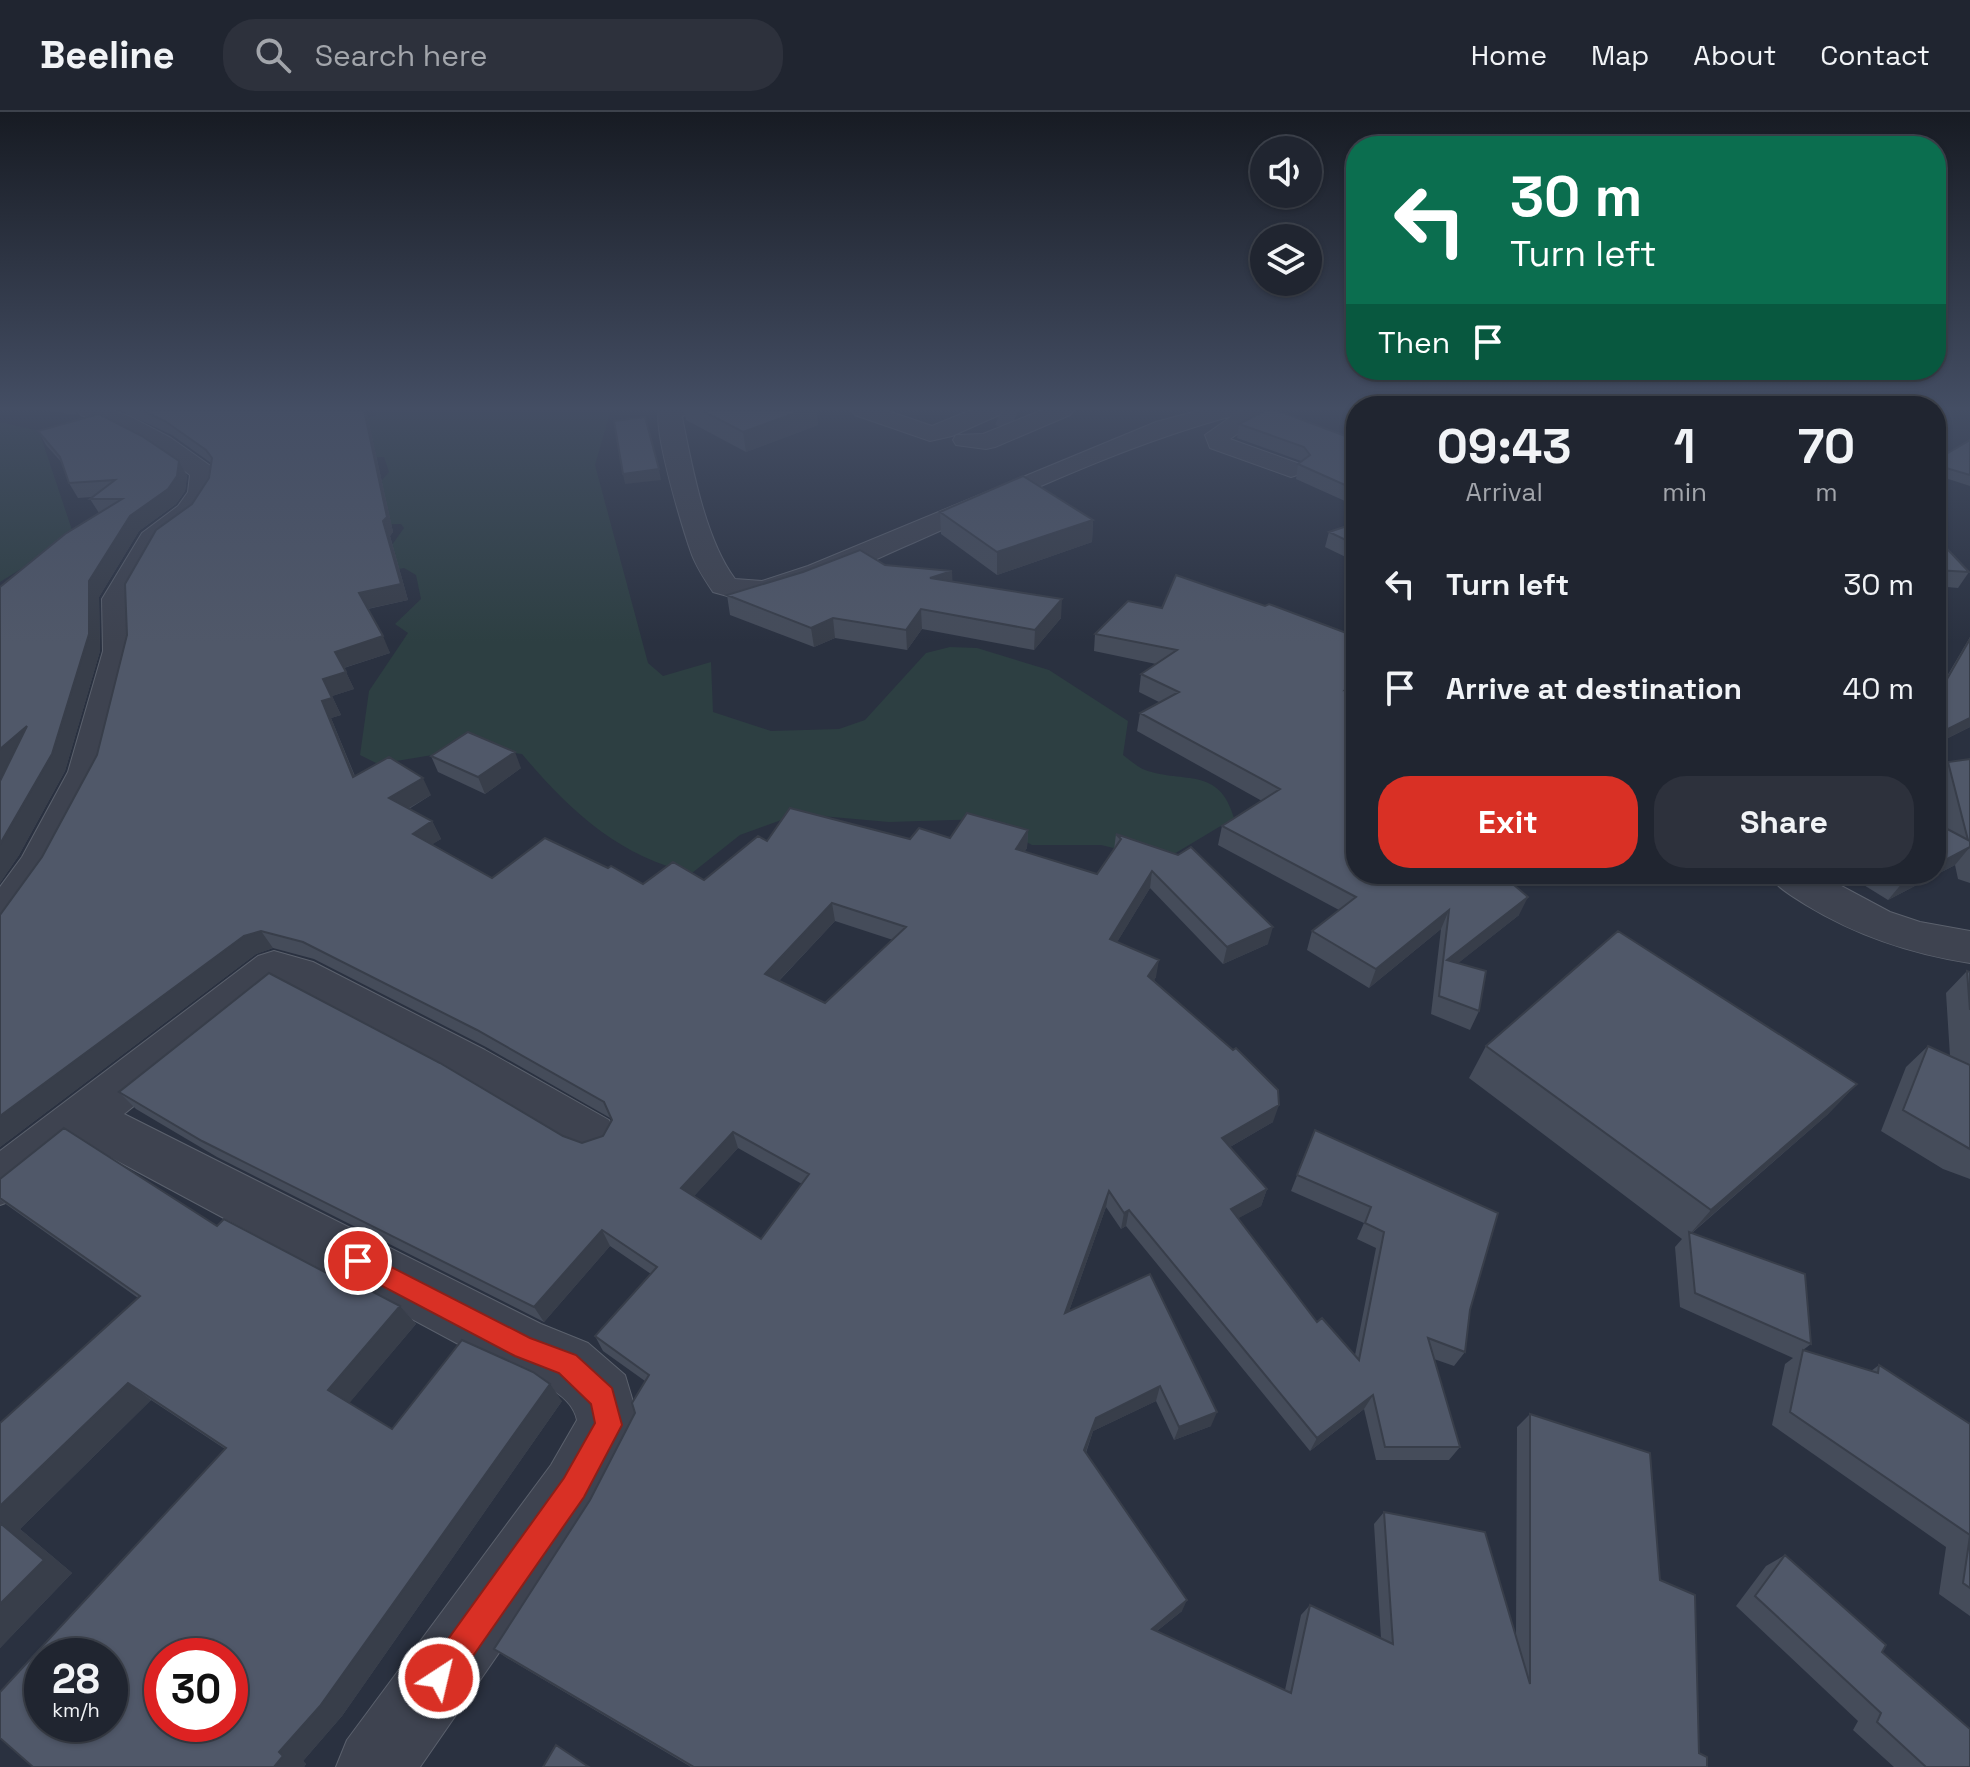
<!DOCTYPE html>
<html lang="en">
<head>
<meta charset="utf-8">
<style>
  :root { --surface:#202530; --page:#2d313c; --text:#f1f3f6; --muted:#a2a5ab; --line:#3d424c; --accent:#d93025 }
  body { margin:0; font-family:"Space Grotesk",sans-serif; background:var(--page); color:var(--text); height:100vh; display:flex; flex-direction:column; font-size:30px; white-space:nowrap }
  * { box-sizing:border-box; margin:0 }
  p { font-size:26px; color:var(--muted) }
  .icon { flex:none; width:44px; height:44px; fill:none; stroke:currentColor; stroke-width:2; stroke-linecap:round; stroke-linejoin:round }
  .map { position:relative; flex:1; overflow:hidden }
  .drawer { position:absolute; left:1346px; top:284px; width:600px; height:488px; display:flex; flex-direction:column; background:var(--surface); border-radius:32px; box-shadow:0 2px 6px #0004,0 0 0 2px var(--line) }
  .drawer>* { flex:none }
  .guide { position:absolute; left:1346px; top:24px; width:600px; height:244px; border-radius:32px; box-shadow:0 2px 6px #0004,0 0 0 2px var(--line); background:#0b6e4f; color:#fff; overflow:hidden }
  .fabs { position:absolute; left:1250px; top:24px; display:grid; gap:16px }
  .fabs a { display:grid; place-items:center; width:72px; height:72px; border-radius:50%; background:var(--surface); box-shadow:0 2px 6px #0004,0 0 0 2px var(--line); font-size:40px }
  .speed { position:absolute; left:24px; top:1526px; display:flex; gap:16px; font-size:40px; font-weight:700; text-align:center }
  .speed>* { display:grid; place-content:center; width:104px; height:104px; border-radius:50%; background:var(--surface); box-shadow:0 2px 6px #0004,0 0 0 2px var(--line); line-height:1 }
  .speed small { font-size:20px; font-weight:400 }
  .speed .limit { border:12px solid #d22; background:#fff; color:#111 }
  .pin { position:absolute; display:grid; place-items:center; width:68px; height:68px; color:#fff; margin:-34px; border:4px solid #fff; border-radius:50%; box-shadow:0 2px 8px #0007 }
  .me { position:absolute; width:88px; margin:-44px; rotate:35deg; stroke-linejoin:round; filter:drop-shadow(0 0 6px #0008) }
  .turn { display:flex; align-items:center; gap:28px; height:168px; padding:0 32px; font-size:36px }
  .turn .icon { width:104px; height:104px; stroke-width:2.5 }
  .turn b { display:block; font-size:56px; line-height:68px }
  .then { display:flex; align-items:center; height:76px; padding:0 32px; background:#0003; gap:16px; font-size:30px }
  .eta { display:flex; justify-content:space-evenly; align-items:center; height:136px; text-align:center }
  .eta b { font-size:48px; font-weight:600; line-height:56px }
  .button { display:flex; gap:16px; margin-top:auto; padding:16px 32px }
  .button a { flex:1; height:92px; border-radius:32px; background:var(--accent); color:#fff; font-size:32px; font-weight:600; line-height:92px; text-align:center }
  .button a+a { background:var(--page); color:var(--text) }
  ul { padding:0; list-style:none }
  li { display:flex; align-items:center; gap:24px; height:104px; padding:0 32px }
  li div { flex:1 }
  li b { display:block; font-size:30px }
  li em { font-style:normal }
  header { display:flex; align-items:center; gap:48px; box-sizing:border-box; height:112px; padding:0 40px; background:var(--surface); border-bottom:2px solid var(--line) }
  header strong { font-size:38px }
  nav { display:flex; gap:44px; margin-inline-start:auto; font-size:28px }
  .search { width:560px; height:72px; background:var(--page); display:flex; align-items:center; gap:20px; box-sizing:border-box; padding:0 28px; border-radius:32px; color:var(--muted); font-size:30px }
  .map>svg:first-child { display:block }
  .green { fill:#2d3f42 }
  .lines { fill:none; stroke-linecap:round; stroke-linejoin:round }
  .minor-tunnel { stroke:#404655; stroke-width:26; stroke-dasharray:26 13; stroke-linecap:butt }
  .minor-casing { stroke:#5b616d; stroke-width:2 }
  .minor { fill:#3e4350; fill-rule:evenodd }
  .wall { fill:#454c5a; fill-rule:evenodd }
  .shaded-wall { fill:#383e4a }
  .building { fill:#505869; stroke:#383e4a; stroke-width:2; fill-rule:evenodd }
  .route { fill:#d93025; stroke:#8d1f18; stroke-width:2 }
</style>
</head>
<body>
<header>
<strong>Beeline</strong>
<div class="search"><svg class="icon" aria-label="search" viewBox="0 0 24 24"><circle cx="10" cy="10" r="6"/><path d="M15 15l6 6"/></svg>Search here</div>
<nav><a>Home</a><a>Map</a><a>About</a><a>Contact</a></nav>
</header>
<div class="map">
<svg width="1970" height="1655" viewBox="0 0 1970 1655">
  <rect width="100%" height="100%" fill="#2a3140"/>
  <path class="green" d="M 375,298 L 611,298 L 595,353 L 648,551 L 663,564 L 711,550 L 713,600 L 771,619 L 839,617 L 865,608 L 926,541 L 950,535 L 977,536 L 1049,558 L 1128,609 L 1123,643 C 1130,648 1137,655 1145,658 C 1185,672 1219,654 1234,706 L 1164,748 L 1101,733 L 1032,733 L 985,707 L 889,710 L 798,702 L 740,723 L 692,761 C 619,745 568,697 522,642 L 475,636 L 378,652 L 360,643 L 369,579 L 408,521 L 395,512 L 421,487 L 416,463 L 404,456 L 378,461 L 389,437 L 404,416 L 401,412 L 343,413 L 389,360 L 384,345 L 353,346 L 332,317 L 377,303 Z
    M 0,310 L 39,319 L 74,424 L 0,470 Z"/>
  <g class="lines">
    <path class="minor-tunnel" d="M 1000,301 L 1015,307"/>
    <g class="minor-casing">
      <path id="minor" d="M 77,298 L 112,298 L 131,305 L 171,326 L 212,355 L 216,361 L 214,380 L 198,406 L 163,432 L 132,487 L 135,539 L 106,660 L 54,761 L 15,818 L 0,822 L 0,775 L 22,745 L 68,660 L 103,539 L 102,487 L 142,421 L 178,394 L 188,380 L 190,363 C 156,336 122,317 81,303 Z
        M 659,298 L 690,298 L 682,305 C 692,354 705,427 735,467 L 762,469 L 808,454 L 1156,310 L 1201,298 L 1240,298 L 1238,301 L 1243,298 L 1272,298 L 1230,327 L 1300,352 L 1304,357 L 1300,362 L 1291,365 L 1210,336 L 1205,323 L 1232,304 C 1122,334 1019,384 915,430 C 868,450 818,477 767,487 C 748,491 732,485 713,480 C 705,468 697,456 692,443 C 683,418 653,319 659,298 Z
        M 851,298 L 885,298 L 932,314 L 971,298 L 1003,298 L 999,303 L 952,324 L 930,329 L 855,303 Z
        M 1042,298 L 1074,298 L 1070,303 L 995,335 L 986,337 L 956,333 L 953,328 L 956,323 L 983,322 Z
        M 1768,762 L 1819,762 L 1890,800 L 1920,810 L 1970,819 L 1970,851 C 1911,842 1857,824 1806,793 C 1792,784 1777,776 1768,762 Z
        M 274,839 L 313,850 L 485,938 L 609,1008 L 617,1023 L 609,1038 L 591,1045 L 573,1038 L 451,966 L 281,875 L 124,1002 L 541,1212 L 588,1231 L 625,1263 L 640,1313 L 597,1399 L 420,1655 L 336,1655 L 347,1628 L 551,1353 L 577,1308 C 571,1278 527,1266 503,1256 L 86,1032 L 19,1086 L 0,1093 L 0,1039 L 258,844 Z"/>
    </g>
    <use href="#minor" class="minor"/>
  </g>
  <path class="wall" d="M 44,298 L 74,298 L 77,303 Z
    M 119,298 L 366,298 L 393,420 L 390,424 L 408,488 L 368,497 L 390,541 L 344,556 L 354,577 L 332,584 L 341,603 L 331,606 L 355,664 L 431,683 L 409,697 L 432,709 L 441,727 L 432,732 L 492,766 L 643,772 L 704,768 L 767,729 L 910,727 L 950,726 L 1028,718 L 1027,736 L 1024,740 L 1097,762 L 1114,738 L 1116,722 L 1268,832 L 1223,852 L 1150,776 L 1117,830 L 1156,865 L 1154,868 L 1273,1010 L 1230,1035 L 1267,1077 L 1261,1094 L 1238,1106 L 1317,1210 L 1355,1243 L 1376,1136 L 1357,1127 L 1364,1111 L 1291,1079 L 1315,1018 L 1470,1198 L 1465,1240 L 1454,1254 L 1434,1247 L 1460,1335 L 1449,1348 L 1376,1348 L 1364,1297 L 1310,1339 L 1126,1114 L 1121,1117 L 1106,1095 L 1069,1199 L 1211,1314 L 1174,1328 L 1156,1289 L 1093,1319 L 1086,1341 L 1182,1499 L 1157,1519 L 1285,1578 L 1301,1503 L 1310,1493 L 1381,1526 L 1374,1412 L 1384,1400 L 1516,1524 L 1517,1315 L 1530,1302 L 1660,1468 L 1699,1641 L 1707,1655 L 691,1655 L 507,1546 L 494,1537 L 590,1388 L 635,1301 L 645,1269 L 603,1239 L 595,1224 L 651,1162 L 610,1134 L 544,1210 L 217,1045 L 136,997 L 119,980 L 563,1024 L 582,1031 L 603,1024 L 612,1008 L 612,1007 L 486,935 L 314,847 L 273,836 L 256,842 L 0,1035 L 0,803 L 42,745 L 97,643 L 192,392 L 209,366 L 211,351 L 172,323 ZM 835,809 L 893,828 L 825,891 L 779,869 ZM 738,1036 L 802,1072 L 761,1127 L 694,1084 Z
    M 684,298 L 816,298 L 818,313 L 746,340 L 686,308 Z
    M 1239,312 L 1356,328 L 1356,394 L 1296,367 L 1298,352 L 1301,349 L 1237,326 Z
    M 38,319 L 179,349 L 187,364 L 185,379 L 176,392 L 139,419 L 99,485 L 100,539 L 65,659 L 19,743 L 0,771 L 0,669 L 3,663 L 0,666 L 0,475 L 99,401 L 90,387 L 92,385 L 78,386 L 69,371 L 63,352 L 46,333 Z
    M 1970,328 L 1970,374 L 1936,363 L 1936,348 Z
    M 940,400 L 1093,408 L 1092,430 L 997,463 L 941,422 Z
    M 1356,411 L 1356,450 L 1325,435 L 1329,420 Z
    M 1936,425 L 1969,460 L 1958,476 L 1936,474 Z
    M 885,453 L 952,459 L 952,470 L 1061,506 L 1034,538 L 922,517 L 907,538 L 835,526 L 814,535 L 730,503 L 727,483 Z
    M 1162,496 L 1356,762 L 1519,803 L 1458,851 L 1479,899 L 1470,918 L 1431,902 L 1441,817 L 1369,876 L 1307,838 L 1312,819 L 1339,798 L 1218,733 L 1222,714 L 1262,689 L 1137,619 L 1140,601 L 1159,590 L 1139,580 L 1141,562 L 1156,552 L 1094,539 L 1095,522 Z
    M 1970,525 L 1970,615 L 1936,632 L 1940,576 Z
    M 431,644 L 521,656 L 485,682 L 438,660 Z
    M 1970,647 L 1970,771 L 1958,767 L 1955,753 L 1888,788 L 1846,762 L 1936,762 L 1946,717 L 1936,673 L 1936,666 L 1948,650 Z
    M 1967,859 L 1970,860 L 1970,1067 L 1943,1057 L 1881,1019 L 1906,955 L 1928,934 L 1950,944 L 1946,881 Z
    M 1486,934 L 1857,972 L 1827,1003 L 1692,1121 L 1811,1232 L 1803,1238 L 1871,1259 L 1879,1253 L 1970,1312 L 1970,1504 L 1939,1482 L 1946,1435 L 1772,1313 L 1785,1252 L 1793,1246 L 1680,1195 L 1675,1135 L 1682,1127 L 1469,966 Z
    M 0,1067 L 217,1114 L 355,1176 L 400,1194 L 416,1212 L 349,1291 L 392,1317 L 562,1289 L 342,1604 L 303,1649 L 306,1652 L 304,1655 L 33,1655 L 225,1337 L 151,1288 L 20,1417 L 72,1461 L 0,1536 L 0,1311 L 138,1186 L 0,1088 Z
    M 1785,1443 L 1882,1540 L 1970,1655 L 1894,1655 L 1853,1618 L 1858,1609 L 1736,1494 L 1766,1454 Z"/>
  <path class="shaded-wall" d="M 364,298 L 366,298 L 393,420 L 390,424 L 408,488 L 366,497 L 359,481 L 383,409 Z
    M 803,298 L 816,298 L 818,313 L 746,340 L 743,320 Z
    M 179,349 L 187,364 L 185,379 L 176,392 L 139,419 L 99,485 L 100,539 L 65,659 L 19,743 L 0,771 L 0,732 L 89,469 L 130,404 Z
    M 659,357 L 661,368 L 625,372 L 623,362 Z
    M 1093,408 L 1092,430 L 997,463 L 997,440 Z
    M 952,459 L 953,478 L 930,466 Z
    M 1062,487 L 1061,506 L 1034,538 L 1035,518 Z
    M 921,497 L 922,517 L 907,538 L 906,518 Z
    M 833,506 L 835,526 L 814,535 L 811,516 Z
    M 383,524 L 390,541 L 343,556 L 335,540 Z
    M 346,560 L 354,577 L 332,584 L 341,603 L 331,606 L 362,683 L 353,665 L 322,589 L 323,567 Z
    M 1356,567 L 1356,580 L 1345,578 Z
    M 1970,606 L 1970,615 L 1936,632 L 1936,623 Z
    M 27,614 L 40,632 L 0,666 L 0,637 Z
    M 515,640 L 521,656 L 485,682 L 478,665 Z
    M 423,666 L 431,683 L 397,703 L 389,686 Z
    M 432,709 L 441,727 L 422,739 L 413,722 Z
    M 1028,718 L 1027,736 L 1015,755 L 1016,737 Z
    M 1970,735 L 1955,753 L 1888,788 L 1903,770 L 1918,762 L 1936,762 L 1936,753 Z
    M 1152,759 L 1150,776 L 1108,845 L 1110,827 Z
    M 1528,785 L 1519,803 L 1442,864 L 1447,848 Z
    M 832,791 L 835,809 L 769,879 L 765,862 Z
    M 1449,798 L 1441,817 L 1369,876 L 1376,857 Z
    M 1273,815 L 1268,832 L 1223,852 L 1227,835 Z
    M 261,819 L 273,836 L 256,842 L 0,1035 L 0,1004 L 244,824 Z
    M 1159,848 L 1156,865 L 1145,881 L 1148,864 Z
    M 1857,972 L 1827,1003 L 1689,1123 L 1711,1098 Z
    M 1279,993 L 1273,1010 L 1218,1042 L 1222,1026 Z
    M 733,1020 L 738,1036 L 687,1092 L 681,1076 Z
    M 1267,1077 L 1261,1094 L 1226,1113 L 1231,1097 Z
    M 1109,1079 L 1106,1095 L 1063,1216 L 1065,1201 Z
    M 1129,1098 L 1126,1114 L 1121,1117 L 1124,1101 Z
    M 602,1118 L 610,1134 L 544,1210 L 534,1195 Z
    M 400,1194 L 416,1212 L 346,1295 L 328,1278 Z
    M 128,1271 L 151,1288 L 20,1417 L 72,1461 L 0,1536 L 0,1394 Z
    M 550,1272 L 562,1289 L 342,1604 L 303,1649 L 306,1652 L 304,1655 L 274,1655 L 279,1640 Z
    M 1160,1274 L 1156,1289 L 1093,1319 L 1082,1351 L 1084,1338 L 1096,1306 Z
    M 1373,1283 L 1364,1297 L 1310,1339 L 1317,1326 Z
    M 1217,1300 L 1211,1314 L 1174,1328 L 1179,1315 Z
    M 1187,1488 L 1182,1499 L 1148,1526 L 1152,1517 Z"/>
  <path class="building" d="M 141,298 L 364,298 L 387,405 L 383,409 L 401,472 L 359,481 L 383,524 L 335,540 L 346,560 L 323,567 L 332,586 L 322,589 L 353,665 L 389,645 L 423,666 L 389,686 L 432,709 L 413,722 L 492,766 L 545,726 L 608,756 L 611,754 L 643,772 L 673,750 L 704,768 L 758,724 L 767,729 L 790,696 L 910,727 L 919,716 L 950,726 L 967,701 L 1028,718 L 1016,737 L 1097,762 L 1121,727 L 1116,722 L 1178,743 L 1191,735 L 1273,815 L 1227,835 L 1152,759 L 1110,827 L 1159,848 L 1148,864 L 1233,938 L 1236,936 L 1278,978 L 1279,993 L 1222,1026 L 1267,1077 L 1231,1097 L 1317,1210 L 1322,1206 L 1359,1248 L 1384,1120 L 1365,1111 L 1371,1095 L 1297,1063 L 1315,1018 L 1498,1101 L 1470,1198 L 1465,1240 L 1428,1226 L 1460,1335 L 1385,1335 L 1373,1283 L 1317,1326 L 1129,1098 L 1124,1101 L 1109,1079 L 1065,1201 L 1150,1162 L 1217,1300 L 1179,1315 L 1160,1274 L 1096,1306 L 1084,1338 L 1187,1488 L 1152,1517 L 1291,1581 L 1310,1493 L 1393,1532 L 1384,1400 L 1485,1420 L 1530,1572 L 1530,1302 L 1650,1341 L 1660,1468 L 1695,1483 L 1699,1641 L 1707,1645 L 1707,1655 L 694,1655 L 494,1537 L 590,1388 L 635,1301 L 632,1291 L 649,1263 L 595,1224 L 657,1155 L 602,1118 L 534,1195 L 202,1029 L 119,980 L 269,861 L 440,951 L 563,1024 L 582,1031 L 603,1024 L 612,1008 L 604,990 L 477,918 L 303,830 L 261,819 L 244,824 L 0,1004 L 0,803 L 42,745 L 97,643 L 127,523 L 125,472 L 156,418 L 192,392 L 209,366 L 212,346 L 206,338 L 165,309 ZM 832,791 L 906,815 L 825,891 L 765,862 ZM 733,1020 L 809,1062 L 761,1127 L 681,1076 Z
    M 701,298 L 803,298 L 743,320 Z
    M 1266,298 L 1276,298 L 1356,328 L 1356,378 L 1298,352 L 1310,343 L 1304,335 L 1239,312 Z
    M 99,302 L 142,324 L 179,349 L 177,364 L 168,377 L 130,404 L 89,469 L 89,522 L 52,642 L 0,732 L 0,669 L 27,614 L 0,637 L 0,475 L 65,422 L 122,387 L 90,387 L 115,368 L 69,371 L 60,345 L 38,319 Z
    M 645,305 L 659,357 L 623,362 L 614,309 Z
    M 1970,328 L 1970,363 L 1936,353 L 1936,348 Z
    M 1023,364 L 1093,408 L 997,440 L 940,400 Z
    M 1356,411 L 1356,433 L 1329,420 Z
    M 1936,425 L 1969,460 L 1936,458 Z
    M 860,438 L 885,453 L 952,459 L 930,466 L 1062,487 L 1035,518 L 921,497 L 906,518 L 833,506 L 811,516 L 727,483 L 803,460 Z
    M 1176,463 L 1265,494 L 1269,492 L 1349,522 L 1353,515 L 1356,516 L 1356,567 L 1345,578 L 1356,577 L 1356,762 L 1501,762 L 1528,785 L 1447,848 L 1486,859 L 1479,899 L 1439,884 L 1449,798 L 1376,857 L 1312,819 L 1356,785 L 1222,714 L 1280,677 L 1140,601 L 1179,580 L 1141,562 L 1177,538 L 1095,522 L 1128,489 L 1162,496 Z
    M 1970,527 L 1970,606 L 1936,623 L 1936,578 L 1943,574 Z
    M 468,620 L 515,640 L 478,665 L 431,644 Z
    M 1970,647 L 1970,735 L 1936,753 L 1936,711 L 1968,728 L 1948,650 Z
    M 1890,762 L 1918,762 L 1903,770 Z
    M 1618,819 L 1857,972 L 1711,1098 L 1486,934 Z
    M 1967,859 L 1970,860 L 1970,898 Z
    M 1928,934 L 1970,953 L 1970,1037 L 1903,998 Z
    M 64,1016 L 217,1114 L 224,1107 L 355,1176 L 358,1172 L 400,1194 L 328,1278 L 392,1317 L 462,1228 L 533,1260 L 550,1272 L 320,1594 L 279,1640 L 283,1644 L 274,1655 L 33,1655 L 0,1626 L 0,1580 L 226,1336 L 128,1271 L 0,1394 L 0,1311 L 140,1184 L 0,1086 L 0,1067 ZM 42,1544 L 110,1544 L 110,1612 L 42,1612 ZM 162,1544 L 230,1544 L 230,1612 L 162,1612 Z
    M 1689,1120 L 1805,1162 L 1811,1232 L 1695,1181 Z
    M 1803,1238 L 1878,1261 L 1879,1253 L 1970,1312 L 1970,1423 L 1790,1300 Z
    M 0,1411 L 44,1448 L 0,1492 Z
    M 1970,1424 L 1970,1476 L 1963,1471 Z
    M 1785,1443 L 1886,1533 L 1882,1540 L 1970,1617 L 1970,1655 L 1926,1655 L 1877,1610 L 1881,1601 L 1755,1484 Z
    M 556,1633 L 589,1655 L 543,1655 Z"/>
  <linearGradient id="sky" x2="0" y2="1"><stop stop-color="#171b23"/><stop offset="0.56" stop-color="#444e64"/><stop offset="1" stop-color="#444e64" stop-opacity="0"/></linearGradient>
  <rect width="1970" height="530" fill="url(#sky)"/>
  <path class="route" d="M 358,1138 L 530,1226 L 576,1243 L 612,1276 L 622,1313 L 584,1385 L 450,1577 L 439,1581 L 428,1577 L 424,1566 L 428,1555 L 564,1366 L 595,1311 L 591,1292 L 559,1261 L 515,1244 L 350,1157 L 346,1149 L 350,1141 Z"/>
</svg>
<div class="fabs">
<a><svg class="icon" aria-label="sound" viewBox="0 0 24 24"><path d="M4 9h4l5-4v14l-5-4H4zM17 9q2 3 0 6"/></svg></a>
<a><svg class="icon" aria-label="layers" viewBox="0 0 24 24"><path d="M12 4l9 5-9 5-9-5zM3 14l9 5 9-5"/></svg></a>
</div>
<div class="speed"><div>28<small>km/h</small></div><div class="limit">30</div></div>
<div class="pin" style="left:358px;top:1149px;background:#d93025"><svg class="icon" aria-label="arrive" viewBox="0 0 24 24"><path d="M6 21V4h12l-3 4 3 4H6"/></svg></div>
<svg class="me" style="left:439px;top:1566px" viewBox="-20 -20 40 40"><circle r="17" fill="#d93025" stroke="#fff" stroke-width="3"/><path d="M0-11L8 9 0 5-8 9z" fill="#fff"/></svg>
<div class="guide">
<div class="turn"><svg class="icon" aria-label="left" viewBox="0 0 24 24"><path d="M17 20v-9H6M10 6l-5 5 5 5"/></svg><div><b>30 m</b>Turn left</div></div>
<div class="then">Then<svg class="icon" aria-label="arrive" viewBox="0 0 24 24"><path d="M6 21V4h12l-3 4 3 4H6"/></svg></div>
</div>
<section class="drawer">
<div class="eta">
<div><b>09:43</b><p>Arrival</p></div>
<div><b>1</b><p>min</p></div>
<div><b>70</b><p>m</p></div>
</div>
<ul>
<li><svg class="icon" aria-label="left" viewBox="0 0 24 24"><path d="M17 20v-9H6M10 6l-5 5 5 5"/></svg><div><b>Turn left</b></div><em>30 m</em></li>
<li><svg class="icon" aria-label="arrive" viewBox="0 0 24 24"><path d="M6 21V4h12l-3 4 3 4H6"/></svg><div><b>Arrive at destination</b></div><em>40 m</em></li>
</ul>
<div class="button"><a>Exit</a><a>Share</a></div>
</section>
</div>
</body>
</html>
